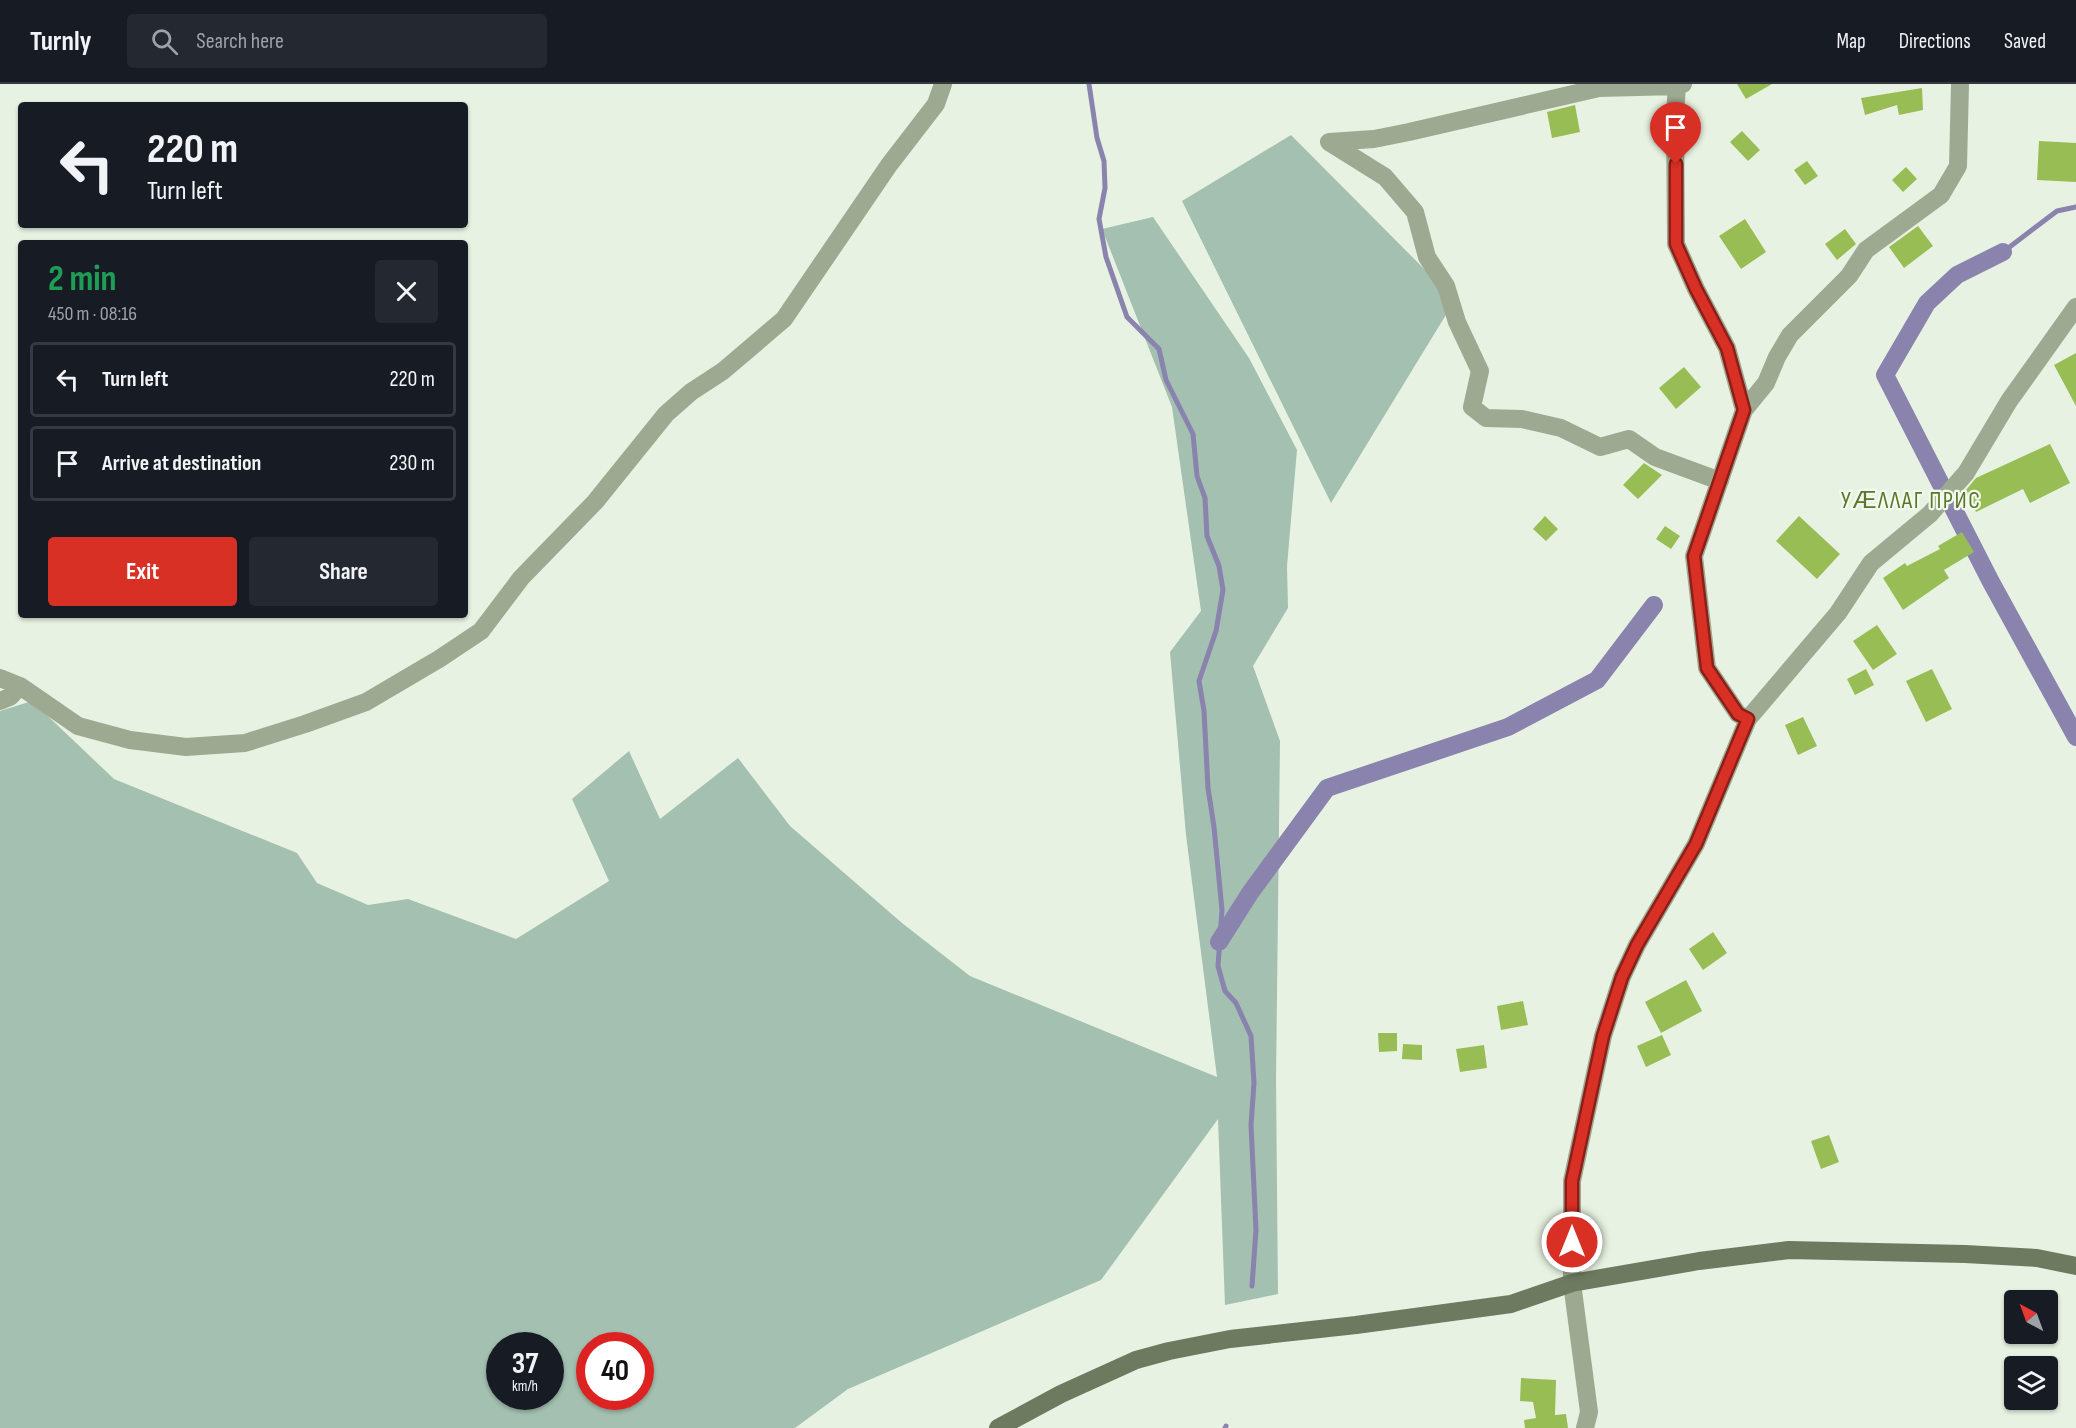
<!DOCTYPE html>
<html lang="en">
<head>
<meta charset="utf-8">
<style>
  :root { --surface:#171b24; --page:#242831; --text:#f1f3f6; --muted:#9ea1a6; --line:#363941; --accent:#d93025 }
  body { margin:0; font-family:"Sofia Sans Condensed",sans-serif; background:var(--page); color:var(--text); height:100vh; display:flex; flex-direction:column; font-size:22px; white-space:nowrap }
  * { box-sizing:border-box; margin:0 }
  p { font-size:20px; color:var(--muted) }
  .icon { flex:none; width:33px; height:33px; fill:none; stroke:currentColor; stroke-width:2; stroke-linecap:round; stroke-linejoin:round }
  .map { position:relative; flex:1; overflow:hidden }
  .sheet { position:absolute; left:18px; top:156px; width:450px; height:378px; display:flex; flex-direction:column; background:var(--surface); border-radius:6px; box-shadow:0 2px 4px #0004 }
  .sheet>* { flex:none }
  .banner { position:absolute; left:18px; top:18px; width:450px; height:126px; border-radius:6px; box-shadow:0 2px 4px #0004; background:#171b24; color:var(--text); overflow:hidden }
  .needle { width:39px; rotate:319deg }
  .fabs { position:absolute; left:2004px; top:1206px; display:grid; gap:12px }
  .fabs a { display:grid; place-items:center; width:54px; height:54px; border-radius:6px; background:var(--surface); box-shadow:0 2px 4px #0004; font-size:30px }
  .speed { position:absolute; left:486px; top:1248px; display:flex; gap:12px; font-size:30px; font-weight:700; text-align:center }
  .speed>* { display:grid; place-content:center; width:78px; height:78px; border-radius:50%; background:var(--surface); box-shadow:0 2px 4px #0004; line-height:1 }
  .speed small { font-size:15px; font-weight:400 }
  .speed .limit { border:9px solid #d22; background:#fff; color:#111 }
  .pin { position:absolute; display:grid; place-items:center; width:51px; height:51px; color:#fff; margin:-62px -26px; border-radius:50% 50% 50% 0; rotate:-45deg; box-shadow:0 0 6px #0007 }
  .pin .icon { rotate:45deg }
  .me { position:absolute; width:66px; margin:-33px; rotate:0deg; stroke-linejoin:round; filter:drop-shadow(0 0 4px #0008) }
  .turn { display:flex; align-items:center; gap:21px; height:126px; padding:0 30px; font-size:27px }
  .turn .icon { width:78px; height:78px; stroke-width:2.5 }
  .turn b { display:block; font-size:42px; line-height:51px }
  .round { display:grid; place-items:center; flex:none; width:63px; height:63px; border-radius:6px; background:var(--page) }
  .head { display:flex; align-items:center; justify-content:space-between; height:102px; padding:0 30px }
  h1 { font-size:36px; font-weight:700; line-height:45px; color:#1e9e55 }
  .button { display:flex; gap:12px; margin-top:auto; padding:12px 30px }
  .button a { flex:1; height:69px; border-radius:6px; background:var(--accent); color:#fff; font-size:24px; font-weight:700; line-height:69px; text-align:center }
  .button a+a { background:var(--page); color:var(--text) }
  ul { padding:0; list-style:none }
  li { display:flex; align-items:center; gap:18px; height:75px; margin:0 12px 9px; padding:0 18px; border:3px solid var(--line); border-radius:6px }
  li div { flex:1 }
  li b { display:block; font-size:22px }
  li em { font-style:normal }
  header { display:flex; align-items:center; gap:36px; box-sizing:border-box; height:84px; padding:0 30px; background:var(--surface); border-bottom:2px solid var(--line) }
  header strong { font-size:28px }
  nav { display:flex; gap:33px; margin-inline-start:auto; font-size:21px }
  .search { width:420px; height:54px; background:var(--page); display:flex; align-items:center; gap:15px; box-sizing:border-box; padding:0 21px; border-radius:6px; color:var(--muted); font-size:22px }
  .map>svg:first-child { display:block }
  .green { fill:#a3c0b0; fill-rule:evenodd }
  .lines { fill:none; stroke-linecap:round; stroke-linejoin:round }
  .stream { stroke:#8983ad; stroke-width:5 }
  .canal { stroke:#8983ad; stroke-width:18 }
  .building { fill:#98bd55 }
  .minor { stroke:#9daa91; stroke-width:18 }
  .major { stroke:#6e7a5f; stroke-width:18 }
  .route-casing { stroke:#8d1f18; stroke-width:15 }
  .route { stroke:#d93025; stroke-width:10 }
  .labels { text-anchor:middle; dominant-baseline:central; stroke-width:4.5; stroke-linejoin:round; paint-order:stroke }
  .neighbourhood-label { font-size:24px; letter-spacing:1.5px; fill:#5c7728; stroke:#f2faef }
</style>
</head>
<body>
<header>
<strong>Turnly</strong>
<div class="search"><svg class="icon" aria-label="search" viewBox="0 0 24 24"><circle cx="10" cy="10" r="6"/><path d="M15 15l6 6"/></svg>Search here</div>
<nav><a>Map</a><a>Directions</a><a>Saved</a></nav>
</header>
<div class="map">
<svg width="2076" height="1344" viewBox="0 0 2076 1344">
  <rect width="100%" height="100%" fill="#e8f2e2"/>
  <path class="green" d="M 1291,51 L 1455,216 L 1331,419 L 1182,117 Z
    M 1153,133 L 1249,274 L 1297,366 L 1287,482 L 1288,524 L 1253,582 L 1280,657 L 1276,996 L 1278,1210 L 1225,1221 L 1218,1035 L 1101,1196 L 848,1305 L 795,1344 L 0,1344 L 0,627 L 32,617 L 114,695 L 297,769 L 317,799 L 368,821 L 408,815 L 516,855 L 609,797 L 572,715 L 629,667 L 660,735 L 738,674 L 790,742 L 902,839 L 970,892 L 1217,993 L 1186,751 L 1170,568 L 1201,527 L 1172,323 L 1102,145 ZM 500,1262 L 550,1262 L 550,1312 L 500,1312 ZM 590,1262 L 640,1262 L 640,1312 L 590,1312 Z"/>
  <g class="lines">
    <path class="stream" d="M 1089,0 L 1097,54 L 1104,77 L 1105,104 L 1099,135 L 1106,173 L 1127,233 L 1159,265 L 1166,296 L 1193,350 L 1197,392 L 1205,414 L 1207,452 L 1219,482 L 1223,506 L 1216,547 L 1199,597 L 1204,627 L 1208,704 L 1214,743 L 1222,826 L 1218,882 L 1225,907 L 1236,919 L 1251,952 L 1254,999 L 1251,1041 L 1256,1146 L 1252,1202
      M 2003,168 L 2057,127 L 2076,123
      M 1225,1344 L 1226,1342"/>
    <path class="canal" d="M 2003,168 L 1957,191 L 1927,219 L 1885,291 L 1991,498 L 2076,653
      M 1219,858 L 1250,809 L 1327,704 L 1508,643 L 1597,596 L 1654,521"/>
  </g>
  <path class="building" d="M 1737,0 L 1772,0 L 1746,15 Z
    M 1922,4 L 1923,26 L 1899,31 L 1897,21 L 1865,31 L 1861,14 Z
    M 1575,21 L 1580,48 L 1552,54 L 1547,28 Z
    M 1742,47 L 1760,66 L 1748,77 L 1730,58 Z
    M 2039,57 L 2076,59 L 2076,98 L 2037,96 Z
    M 1807,77 L 1818,92 L 1805,101 L 1794,86 Z
    M 1906,83 L 1917,95 L 1903,108 L 1892,96 Z
    M 1745,135 L 1766,168 L 1741,185 L 1719,152 Z
    M 1918,142 L 1933,162 L 1904,184 L 1889,163 Z
    M 1845,145 L 1856,160 L 1837,176 L 1825,160 Z
    M 2076,269 L 2076,322 L 2054,281 Z
    M 1684,283 L 1701,303 L 1676,325 L 1659,304 Z
    M 2050,360 L 2070,399 L 2030,419 L 2023,405 L 1976,428 L 1966,406 L 1976,394 Z
    M 1644,379 L 1662,391 L 1638,415 L 1623,401 Z
    M 1545,432 L 1558,445 L 1546,457 L 1533,445 Z
    M 1799,432 L 1840,470 L 1817,495 L 1776,457 Z
    M 1665,442 L 1680,452 L 1671,465 L 1656,455 Z
    M 1962,448 L 1974,468 L 1944,486 L 1949,494 L 1903,526 L 1883,494 L 1905,479 L 1907,482 L 1940,465 L 1938,462 Z
    M 1877,541 L 1897,570 L 1873,586 L 1853,557 Z
    M 1866,585 L 1874,601 L 1855,611 L 1847,595 Z
    M 1932,585 L 1952,625 L 1926,638 L 1906,597 Z
    M 1803,633 L 1817,662 L 1798,671 L 1785,641 Z
    M 1713,848 L 1727,869 L 1703,886 L 1689,865 Z
    M 1686,896 L 1702,927 L 1661,949 L 1645,918 Z
    M 1523,917 L 1528,941 L 1501,946 L 1497,922 Z
    M 1378,949 L 1397,949 L 1397,967 L 1379,968 Z
    M 1662,951 L 1671,971 L 1646,983 L 1637,962 Z
    M 1403,960 L 1422,961 L 1422,976 L 1402,975 Z
    M 1484,961 L 1487,984 L 1460,988 L 1456,965 Z
    M 1829,1051 L 1839,1078 L 1821,1085 L 1811,1057 Z
    M 1521,1294 L 1556,1296 L 1555,1331 L 1566,1330 L 1568,1344 L 1525,1344 L 1524,1336 L 1536,1334 L 1533,1318 L 1520,1317 Z"/>
  <g class="lines">
    <path class="minor" d="M 1677,2 L 1675,30 L 1676,160 L 1696,205 L 1727,264 L 1744,326 L 1694,472 L 1707,584 L 1738,630 L 1748,635
      M 1329,58 L 1385,93 L 1415,128 L 1427,173 L 1446,202 L 1457,238 L 1480,287 L 1472,323 L 1486,334 L 1522,335 L 1561,344 L 1600,363 L 1629,355 L 1655,373 L 1720,397
      M 1329,58 L 1374,55 L 1409,48 L 1599,4 L 1677,2 L 1683,0
      M 1744,326 L 1766,299 L 1777,273 L 1790,251 L 1849,192 L 1866,166 L 1941,111 L 1958,82 L 1960,0
      M 0,594 L 20,602 L 78,642 L 130,656 L 186,663 L 245,659 L 305,640 L 366,618 L 439,575 L 481,547 L 521,494 L 595,418 L 666,330 L 691,308 L 723,287 L 784,235 L 889,81 L 936,20 L 943,0
      M 0,617 L 10,613 L 20,602
      M 1585,1344 L 1589,1328 L 1572,1199 L 1572,1097 L 1603,952 L 1622,893 L 1637,861 L 1696,760 L 1748,635 L 1838,529 L 1871,479 L 1930,430 L 1966,389 L 2009,317 L 2076,223"/>
    <path class="major" d="M 998,1344 L 1061,1310 L 1136,1276 L 1169,1267 L 1230,1255 L 1356,1241 L 1511,1220 L 1572,1199 L 1699,1177 L 1789,1166 L 1965,1170 L 2037,1174 L 2076,1182"/>
  </g>
  <g class="lines">
    <g class="route-casing">
      <path id="route" d="M 1572,1158 L 1572,1097 L 1603,952 L 1622,893 L 1637,861 L 1696,760 L 1748,635 L 1738,630 L 1707,584 L 1694,472 L 1744,326 L 1727,264 L 1696,205 L 1676,160 L 1676,80"/>
    </g>
    <use href="#route" class="route"/>
  </g>
  <g class="labels">
    <g class="neighbourhood-label">
      <text x="1911" y="416">УӔЛЛАГ ПРИС</text>
    </g>
  </g>
</svg>
<div class="fabs">
<a><svg class="needle" viewBox="-14 -14 28 28"><path d="M0-13l5 13h-10z" fill="#e53935"/><path d="M0 13l5-13h-10z" fill="#9ea1a6"/></svg></a>
<a><svg class="icon" aria-label="layers" viewBox="0 0 24 24"><path d="M12 4l9 5-9 5-9-5zM3 14l9 5 9-5"/></svg></a>
</div>
<div class="speed"><div>37<small>km/h</small></div><div class="limit">40</div></div>
<div class="pin" style="left:1676px;top:80px;background:#d93025"><svg class="icon" aria-label="arrive" viewBox="0 0 24 24"><path d="M6 21V4h12l-3 4 3 4H6"/></svg></div>
<svg class="me" style="left:1572px;top:1158px" viewBox="-20 -20 40 40"><circle r="17" fill="#d93025" stroke="#fff" stroke-width="3"/><path d="M0-11L8 9 0 5-8 9z" fill="#fff"/></svg>
<div class="banner">
<div class="turn"><svg class="icon" aria-label="left" viewBox="0 0 24 24"><path d="M17 20v-9H6M10 6l-5 5 5 5"/></svg><div><b>220 m</b>Turn left</div></div>
</div>
<section class="sheet">
<div class="head"><div><h1>2 min</h1><p>450 m · 08:16</p></div><a class="round"><svg class="icon" aria-label="close" viewBox="0 0 24 24"><path d="M6 6l12 12M18 6L6 18"/></svg></a></div>
<ul>
<li><svg class="icon" aria-label="left" viewBox="0 0 24 24"><path d="M17 20v-9H6M10 6l-5 5 5 5"/></svg><div><b>Turn left</b></div><em>220 m</em></li>
<li><svg class="icon" aria-label="arrive" viewBox="0 0 24 24"><path d="M6 21V4h12l-3 4 3 4H6"/></svg><div><b>Arrive at destination</b></div><em>230 m</em></li>
</ul>
<div class="button"><a>Exit</a><a>Share</a></div>
</section>
</div>
</body>
</html>
